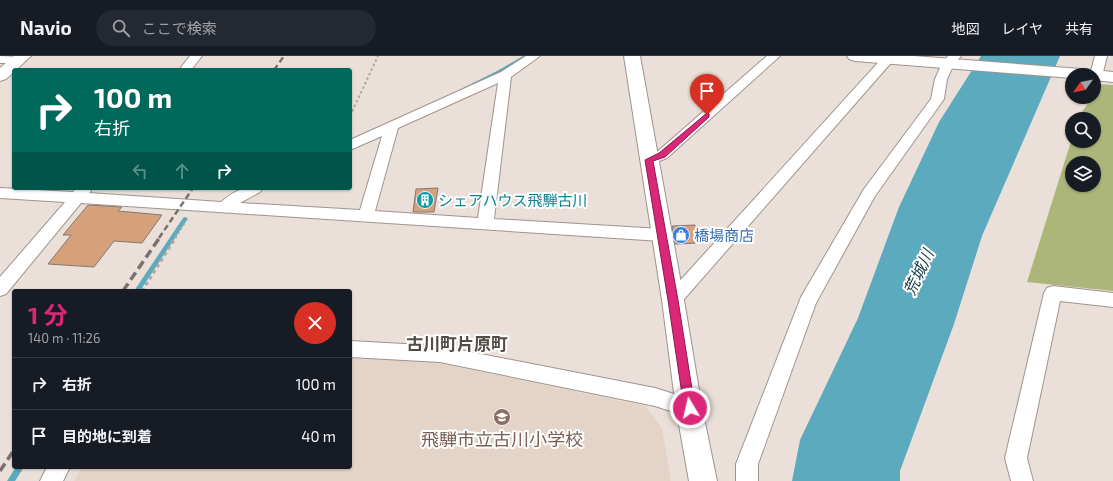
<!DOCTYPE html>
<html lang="ja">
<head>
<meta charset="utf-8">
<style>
  :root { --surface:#171b24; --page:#242831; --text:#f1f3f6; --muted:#9ea1a6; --line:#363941; --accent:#db2777 }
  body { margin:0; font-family:"Exo 2","Noto Sans JP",sans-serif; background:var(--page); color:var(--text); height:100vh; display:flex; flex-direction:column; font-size:15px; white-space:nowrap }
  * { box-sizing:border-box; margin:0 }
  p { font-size:13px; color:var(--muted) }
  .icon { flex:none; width:22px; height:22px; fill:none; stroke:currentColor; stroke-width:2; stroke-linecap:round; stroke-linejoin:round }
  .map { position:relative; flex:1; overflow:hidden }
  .panel { position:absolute; left:12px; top:233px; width:340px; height:180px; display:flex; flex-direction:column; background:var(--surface); border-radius:4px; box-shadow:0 1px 3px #0004 }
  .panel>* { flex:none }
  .guide { position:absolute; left:12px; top:12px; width:340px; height:122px; border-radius:4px; box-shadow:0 1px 3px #0004; background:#00695c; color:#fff; overflow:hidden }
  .needle { width:26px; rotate:237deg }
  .fabs { position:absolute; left:1065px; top:12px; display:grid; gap:8px }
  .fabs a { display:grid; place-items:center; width:36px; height:36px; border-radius:50%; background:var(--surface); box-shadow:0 1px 3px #0004; font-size:20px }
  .pin { position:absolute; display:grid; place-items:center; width:34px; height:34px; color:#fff; margin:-41px -17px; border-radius:50% 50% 50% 0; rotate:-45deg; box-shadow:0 0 4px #0007 }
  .pin .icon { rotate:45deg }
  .me { position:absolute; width:44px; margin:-22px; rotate:351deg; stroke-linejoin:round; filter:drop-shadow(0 0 3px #0008) }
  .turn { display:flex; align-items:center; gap:14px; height:84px; padding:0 16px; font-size:18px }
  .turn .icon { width:52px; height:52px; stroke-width:2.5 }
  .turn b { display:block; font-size:28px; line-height:34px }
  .lanes { display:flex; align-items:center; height:38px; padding:0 16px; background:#0003; justify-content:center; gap:20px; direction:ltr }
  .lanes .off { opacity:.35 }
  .round { display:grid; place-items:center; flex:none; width:42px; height:42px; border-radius:21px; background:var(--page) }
  .head { display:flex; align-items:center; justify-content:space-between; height:68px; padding:0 16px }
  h1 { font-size:24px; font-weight:700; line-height:30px; color:var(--accent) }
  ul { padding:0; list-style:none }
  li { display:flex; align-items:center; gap:12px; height:52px; padding:0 16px; border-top:1px solid var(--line) }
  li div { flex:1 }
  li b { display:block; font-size:15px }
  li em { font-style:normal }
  header { display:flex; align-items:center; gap:24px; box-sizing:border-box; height:56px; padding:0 20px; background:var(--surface); border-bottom:1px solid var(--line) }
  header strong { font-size:19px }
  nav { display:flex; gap:22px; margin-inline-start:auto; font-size:14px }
  .search { width:280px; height:36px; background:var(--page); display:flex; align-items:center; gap:10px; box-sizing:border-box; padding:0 14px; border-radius:22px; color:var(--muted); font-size:15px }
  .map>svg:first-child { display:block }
  .built { fill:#e4d4c8 }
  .green { fill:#acb67a; fill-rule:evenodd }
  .water { fill:#5caabe }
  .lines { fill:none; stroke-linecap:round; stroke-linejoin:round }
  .stream { fill:#5caabe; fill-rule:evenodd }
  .building { fill:#d5a07a; stroke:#827972 }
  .street-casing { stroke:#9e948e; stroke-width:2 }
  .secondary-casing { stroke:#9e948e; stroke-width:2 }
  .path-far1 { stroke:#aea6a0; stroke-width:2; stroke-dasharray:2.5 2.5; stroke-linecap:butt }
  .path { stroke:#aea6a0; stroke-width:3; stroke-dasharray:3.5 3.5; stroke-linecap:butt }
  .street { fill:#fff; fill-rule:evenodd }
  .secondary { fill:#fff; fill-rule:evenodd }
  .rail-far1 { stroke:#79726e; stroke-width:2.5; stroke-dasharray:6 3.5; stroke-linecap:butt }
  .rail { stroke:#79726e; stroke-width:3.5; stroke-dasharray:9 4.5; stroke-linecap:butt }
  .route { fill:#db2777; stroke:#8e194d }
  .labels { text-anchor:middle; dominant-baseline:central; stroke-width:4; stroke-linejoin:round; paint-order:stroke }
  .culture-label { font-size:15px; fill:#0d838f; stroke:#fff; text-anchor:start }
  .shop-label { font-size:15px; fill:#366cbe; stroke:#fff; text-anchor:start }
  .water-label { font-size:16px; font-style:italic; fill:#133841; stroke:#fff }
  .quarter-label { font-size:17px; font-weight:bold; fill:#534b45; stroke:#fff }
  .near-education-label { font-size:18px; fill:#785e54; stroke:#fff }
</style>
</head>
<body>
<header>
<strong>Navio</strong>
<div class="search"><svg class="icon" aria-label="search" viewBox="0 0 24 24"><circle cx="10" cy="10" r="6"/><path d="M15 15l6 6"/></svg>ここで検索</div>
<nav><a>地図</a><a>レイヤ</a><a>共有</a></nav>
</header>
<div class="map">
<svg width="1113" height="425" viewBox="0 0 1113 425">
  <rect width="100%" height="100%" fill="#ebe0d9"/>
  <path class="built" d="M 350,302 L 425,304 L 645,350 L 662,372 L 671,425 L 74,425 L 82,411 L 350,411 Z"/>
  <path class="green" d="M 1097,28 L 1113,29 L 1113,235 L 1027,226 L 1072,82 L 1072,85 L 1094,85 L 1094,63 L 1078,63 C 1081,54 1089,49 1092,41 L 1094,41 ZM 1072,107 L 1094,107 L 1094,129 L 1072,129 Z"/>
  <path class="water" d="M 981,0 L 1060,0 L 982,180 L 954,268 L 900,415 L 900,425 L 792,425 L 800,384 L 858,262 L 899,151 L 939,66 Z"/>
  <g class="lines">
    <path class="stream" d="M 523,0 L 528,0 L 501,17 L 461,36 L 459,36 L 457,35 L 497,15 Z
      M 185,161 L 187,162 L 188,163 L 187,164 L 140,235 L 134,235 L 183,162 Z
      M 16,411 L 24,411 L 15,425 L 7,425 Z"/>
  </g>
  <path class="building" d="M 438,132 L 434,156 L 413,156 L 416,133 Z
    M 88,149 L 122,151 L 118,155 L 162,159 L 142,187 L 114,185 L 94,211 L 48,208 L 71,179 L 63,179 Z
    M 695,169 L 699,187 L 675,188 L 672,170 Z"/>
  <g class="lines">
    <g class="street-casing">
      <path id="street" d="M 0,0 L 22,1 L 24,4 L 22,7 L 0,7 Z
        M 190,0 L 202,0 L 191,14 L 179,14 Z
        M 526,0 L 540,0 L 511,21 L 494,163 L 661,173 L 667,175 L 669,179 L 667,183 L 661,185 L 81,147 L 6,238 L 0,240 L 0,221 L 65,146 L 0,142 L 0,132 L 73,136 L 77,132 L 89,132 L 91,135 L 89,137 L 221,146 C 239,132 241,132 263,132 L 260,136 L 240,147 L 360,154 L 382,80 L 350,94 L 350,84 L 501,16 ZM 498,27 L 478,162 L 375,155 L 398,72 Z
        M 767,0 L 780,0 L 667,102 L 649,109 L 644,107 L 642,104 L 644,101 L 657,96 Z
        M 884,0 L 897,0 L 679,249 L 673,251 L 667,249 L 664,244 L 667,239 Z
        M 948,0 L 961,0 L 954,8 L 947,23 L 944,43 L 875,140 L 816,247 L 758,408 L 758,425 L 736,425 L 736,408 L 801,241 L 864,133 L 931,43 L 935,23 L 942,7 Z
        M 1095,0 L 1107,0 L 1102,20 L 1100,23 L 1094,23 L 1094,19 L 1090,19 Z
        M 1053,230 L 1113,237 L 1113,251 L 1060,245 L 1027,402 L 1033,425 L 1011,425 L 1005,402 L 1044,237 L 1047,232 Z
        M 350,285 L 440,290 L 655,332 L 696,345 L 699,352 L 696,359 L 689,361 L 655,350 L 440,306 L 350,301 Z
        M 47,411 L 70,411 L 63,425 L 40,425 Z"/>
    </g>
    <g class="secondary-casing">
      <path id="secondary" d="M 14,0 L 31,0 L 16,14 L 14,14 L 14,16 L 6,23 L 0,25 L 0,12 Z
        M 624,0 L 640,0 L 684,244 L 702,352 L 717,425 L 689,425 L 676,352 L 662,244 Z
        M 847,0 L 914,0 L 1094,14 L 1113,16 L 1113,26 L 1094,24 L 1094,19 L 1072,19 L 1072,22 L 855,5 L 849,3 Z"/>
    </g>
    <path class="path-far1" d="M 350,60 L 378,0
      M 175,182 L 186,165"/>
    <path class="path" d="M 142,235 L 176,181"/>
    <use href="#street" class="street"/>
    <use href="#secondary" class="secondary"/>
    <path class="rail-far1" d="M 274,14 L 284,0
      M 159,182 L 193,132"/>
    <path class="rail" d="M 123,235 L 160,181
      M 0,415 L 14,394"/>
  </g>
  <path class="route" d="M 707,57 L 709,58 L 709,61 L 665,101 L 653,105 L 678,244 L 695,352 L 693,356 L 690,357 L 686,356 L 684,352 L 668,244 L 645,104 L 659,97 Z"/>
  <defs>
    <g id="building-disc" transform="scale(0.9)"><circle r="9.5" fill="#0f9aa8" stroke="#fff"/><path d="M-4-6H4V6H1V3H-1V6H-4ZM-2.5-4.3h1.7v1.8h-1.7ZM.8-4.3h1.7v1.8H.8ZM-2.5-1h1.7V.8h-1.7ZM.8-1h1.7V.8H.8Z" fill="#fff"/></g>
    <g id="shop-disc" transform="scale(0.9)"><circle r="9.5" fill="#3f7fe0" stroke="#fff"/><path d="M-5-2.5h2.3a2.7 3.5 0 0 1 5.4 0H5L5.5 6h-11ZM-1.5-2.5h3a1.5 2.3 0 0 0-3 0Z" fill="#fff"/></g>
    <g id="school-disc" transform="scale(0.9)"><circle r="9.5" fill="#8d6e63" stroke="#fff"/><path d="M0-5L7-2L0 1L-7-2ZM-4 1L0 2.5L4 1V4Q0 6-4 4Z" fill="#fff"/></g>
  </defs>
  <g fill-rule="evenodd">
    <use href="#building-disc" x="425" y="144"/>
    <use href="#shop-disc" x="681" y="179"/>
    <use href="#school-disc" x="502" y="361"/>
  </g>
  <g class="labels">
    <g class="culture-label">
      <text x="438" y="144">シェアハウス飛騨古川</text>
    </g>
    <g class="shop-label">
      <text x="694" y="179">橋場商店</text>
    </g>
    <g class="water-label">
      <text transform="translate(918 216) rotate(-65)">荒城川</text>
    </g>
    <g class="quarter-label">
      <text x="457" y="287">古川町片原町</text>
    </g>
    <g class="near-education-label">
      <text x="502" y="383">飛騨市立古川小学校</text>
    </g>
  </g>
</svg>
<div class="fabs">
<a><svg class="needle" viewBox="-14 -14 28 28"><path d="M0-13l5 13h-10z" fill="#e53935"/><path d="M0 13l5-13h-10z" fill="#9ea1a6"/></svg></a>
<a><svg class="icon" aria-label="search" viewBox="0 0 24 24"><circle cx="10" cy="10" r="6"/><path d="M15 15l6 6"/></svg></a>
<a><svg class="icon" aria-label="layers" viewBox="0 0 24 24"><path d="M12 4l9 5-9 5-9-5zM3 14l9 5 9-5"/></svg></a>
</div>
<div class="pin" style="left:707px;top:59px;background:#d93025"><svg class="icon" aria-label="arrive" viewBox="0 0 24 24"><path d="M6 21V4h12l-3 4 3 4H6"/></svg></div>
<svg class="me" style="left:690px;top:352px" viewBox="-20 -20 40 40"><circle r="17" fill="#db2777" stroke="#fff" stroke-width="3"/><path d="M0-11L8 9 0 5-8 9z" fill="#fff"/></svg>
<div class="guide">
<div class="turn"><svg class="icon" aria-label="right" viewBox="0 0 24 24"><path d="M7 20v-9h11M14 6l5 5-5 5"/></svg><div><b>100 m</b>右折</div></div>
<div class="lanes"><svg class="icon off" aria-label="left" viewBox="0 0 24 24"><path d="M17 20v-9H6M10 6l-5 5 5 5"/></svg><svg class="icon off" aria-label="ahead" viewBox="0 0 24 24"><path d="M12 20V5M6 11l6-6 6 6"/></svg><svg class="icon" aria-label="right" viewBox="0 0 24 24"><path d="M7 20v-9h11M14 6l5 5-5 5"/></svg></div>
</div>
<section class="panel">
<div class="head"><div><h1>1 分</h1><p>140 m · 11:26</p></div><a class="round" style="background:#d93025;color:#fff"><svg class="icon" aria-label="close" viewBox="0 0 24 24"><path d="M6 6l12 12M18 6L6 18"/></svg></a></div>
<ul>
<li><svg class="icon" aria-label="right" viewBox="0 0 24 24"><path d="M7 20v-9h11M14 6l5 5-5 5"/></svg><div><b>右折</b></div><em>100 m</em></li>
<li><svg class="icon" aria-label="arrive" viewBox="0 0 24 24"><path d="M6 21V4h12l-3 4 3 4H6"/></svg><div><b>目的地に到着</b></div><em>40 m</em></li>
</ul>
</section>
</div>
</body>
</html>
